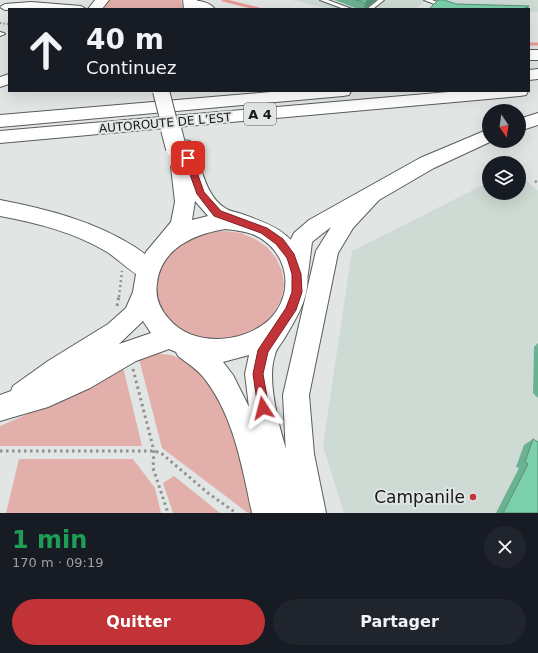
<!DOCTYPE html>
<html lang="fr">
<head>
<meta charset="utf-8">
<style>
  :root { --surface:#171b24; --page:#20242c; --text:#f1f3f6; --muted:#9ea1a6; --accent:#c23338 }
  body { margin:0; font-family:"DejaVu Sans",sans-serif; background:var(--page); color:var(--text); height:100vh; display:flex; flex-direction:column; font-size:15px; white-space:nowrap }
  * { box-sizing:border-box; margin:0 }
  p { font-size:13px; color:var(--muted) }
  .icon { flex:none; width:22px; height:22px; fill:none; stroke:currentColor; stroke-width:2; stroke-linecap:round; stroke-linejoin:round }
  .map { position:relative; height:513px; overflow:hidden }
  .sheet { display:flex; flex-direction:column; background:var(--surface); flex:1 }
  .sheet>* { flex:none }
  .hud { position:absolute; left:8px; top:8px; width:522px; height:84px; border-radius:0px; box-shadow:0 4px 16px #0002; background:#171b24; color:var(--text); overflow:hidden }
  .needle { width:26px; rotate:167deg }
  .fabs { position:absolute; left:482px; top:104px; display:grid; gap:8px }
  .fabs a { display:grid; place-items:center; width:44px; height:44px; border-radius:50%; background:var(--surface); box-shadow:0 4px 16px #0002; font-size:20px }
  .pin { position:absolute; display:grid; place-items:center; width:34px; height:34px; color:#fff; margin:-17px; border-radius:8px; box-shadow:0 2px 6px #0006 }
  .me { position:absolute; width:44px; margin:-22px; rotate:351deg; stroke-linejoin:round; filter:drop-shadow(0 0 3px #0008) }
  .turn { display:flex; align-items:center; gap:14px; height:84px; padding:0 12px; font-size:18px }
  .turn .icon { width:52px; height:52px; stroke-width:2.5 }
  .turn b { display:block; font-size:28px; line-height:34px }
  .round { display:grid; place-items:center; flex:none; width:42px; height:42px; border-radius:21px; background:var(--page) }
  .overview { display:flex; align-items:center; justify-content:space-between; height:68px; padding:0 12px }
  h1 { font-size:24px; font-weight:600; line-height:30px; color:#1e9e55 }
  .primary-button { display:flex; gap:8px; margin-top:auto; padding:8px 12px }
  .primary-button a { flex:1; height:46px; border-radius:24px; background:var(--accent); color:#fff; font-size:16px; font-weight:600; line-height:46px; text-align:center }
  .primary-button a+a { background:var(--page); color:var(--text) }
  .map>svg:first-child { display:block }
  .built { fill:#cedad4 }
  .green { fill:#e3afab }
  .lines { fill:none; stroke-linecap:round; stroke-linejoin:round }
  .stream { stroke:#ea9994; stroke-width:3 }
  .lane-casing { stroke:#595c5b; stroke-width:2 }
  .street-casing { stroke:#595c5b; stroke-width:2 }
  .secondary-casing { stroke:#595c5b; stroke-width:2 }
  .highway-casing { stroke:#595c5b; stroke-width:2 }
  .path-far2 { stroke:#8e9190; stroke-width:2; stroke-dasharray:1.5 2; stroke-linecap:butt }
  .path-far1 { stroke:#8e9190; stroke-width:2.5; stroke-dasharray:2 3; stroke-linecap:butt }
  .path { stroke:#8e9190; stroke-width:3; stroke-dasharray:2.5 3.5; stroke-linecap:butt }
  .lane { fill:#fff; fill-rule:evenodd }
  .street { fill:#fff; fill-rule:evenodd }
  .secondary { fill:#fff; fill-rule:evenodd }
  .highway { fill:#fff; fill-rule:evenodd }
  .secondary-bridge-far1-casing { stroke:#595c5b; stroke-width:18; stroke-linecap:butt }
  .secondary-bridge-casing { stroke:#595c5b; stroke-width:22; stroke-linecap:butt }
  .secondary-bridge-far1 { stroke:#fff; stroke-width:16 }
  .secondary-bridge { stroke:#fff; stroke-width:20 }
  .wall { fill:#6ab292 }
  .shaded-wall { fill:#569177 }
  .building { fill:#7bcfaa; stroke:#569177 }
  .route { fill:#c23338; stroke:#7e2124 }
  .poi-dot { fill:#c23338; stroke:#e1e5e3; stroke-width:1.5 }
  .labels { text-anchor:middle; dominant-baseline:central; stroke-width:4; stroke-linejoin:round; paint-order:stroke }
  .far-street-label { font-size:12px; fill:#171818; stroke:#e1e5e3 }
  .shield { fill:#e1e5e3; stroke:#545655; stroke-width:1 }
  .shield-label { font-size:13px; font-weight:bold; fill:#171818 }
  .near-poi-label { font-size:17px; fill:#171818; stroke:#e1e5e3; text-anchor:end }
</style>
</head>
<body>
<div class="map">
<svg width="538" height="513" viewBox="0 0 538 513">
  <rect width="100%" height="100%" fill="#e1e5e3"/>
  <path class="built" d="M 292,0 L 421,0 L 424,1 L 416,9 L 329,9 Z
    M 434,0 L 538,0 L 538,12 L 529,12 L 529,9 L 457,8 Z
    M 519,174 L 538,191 L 538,513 L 344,513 L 323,446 L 352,251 L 489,182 L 489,193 L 519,193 Z"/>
  <path class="green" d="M 109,0 L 181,0 L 183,9 L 101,9 Z
    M 225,231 L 241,233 L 255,239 L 267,247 L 276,258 L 282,271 L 284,285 L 281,300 L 273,314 L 262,326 L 246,336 L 210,342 L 177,332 L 156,308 L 153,279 L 159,266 L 180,243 L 209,232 Z
    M 154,353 L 171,355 L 193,364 L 216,381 L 251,487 L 251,513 L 248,513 L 162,448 L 139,359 Z
    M 123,367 L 142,446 L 0,446 L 0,426 L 63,399 Z
    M 19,459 L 133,459 L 155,488 L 161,513 L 6,513 Z
    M 174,476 L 220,513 L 173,513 L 163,483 Z"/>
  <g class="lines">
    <path class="stream" d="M 223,0 L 259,9
      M 529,44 L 538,44"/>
    <g class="lane-casing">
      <path id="lane" d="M 320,0 L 328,0 L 352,9 L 344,9 Z
        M 378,0 L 384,0 L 373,9 L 367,9 Z
        M 424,0 L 432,0 L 440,3 L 437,5 Z
        M 0,32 L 4,33 L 5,34 L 0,36 Z"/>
    </g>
    <g class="street-casing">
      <path id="street" d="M 31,2 L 81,6 L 86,9 L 31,8 L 5,10 L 0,7 L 5,4 Z"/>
    </g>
    <g class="secondary-casing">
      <path id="secondary" d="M 95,0 L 109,0 L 102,9 L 88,9 Z
        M 183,0 L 197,0 L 198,9 L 184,9 Z
        M 183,140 L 190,141 C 202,162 203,194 225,208 C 229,211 236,212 242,214 C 267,223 291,231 303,258 C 316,288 299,314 284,339 C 281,344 276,349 275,355 C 262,392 295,475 307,513 L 252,513 C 242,467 234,416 204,378 C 197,369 187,363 178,356 L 176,352 L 169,349 L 136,361 L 90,388 L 48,407 L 0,421 L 0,395 L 11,391 L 13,386 L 48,361 L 108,324 L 126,308 L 133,292 L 136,274 L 146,252 L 171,222 L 175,202 L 171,167 L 174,162 L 179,161 L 174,146 L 176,141 ZM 195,201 L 208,216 L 192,220 ZM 225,229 C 234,230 243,231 252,234 C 287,248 297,291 270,319 C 256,332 236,339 217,339 C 198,339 181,333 169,319 C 159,308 155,297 157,283 C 161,248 195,234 225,229 ZM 143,321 L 151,333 L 119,344 ZM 249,355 L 245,374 L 249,407 L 233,375 L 223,362 Z"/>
    </g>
    <g class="highway-casing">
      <path id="highway" d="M 183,0 C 194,0 208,0 215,9 L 197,9 Z
        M 529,50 L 538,50 L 538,60 L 529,60 Z
        M 538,69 L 538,79 L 529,80 L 529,70 Z
        M 9,74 L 9,84 L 0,87 L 0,77 Z
        M 282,91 L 351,91 L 349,95 L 343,96 L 0,127 L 0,115 Z
        M 460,91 L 528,91 L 526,95 L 520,96 L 0,143 L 0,131 Z
        M 538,113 L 538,125 L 519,131 L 519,119 Z
        M 489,129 L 489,141 L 492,141 L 434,168 L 379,200 L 353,228 L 338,253 L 309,395 L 314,454 L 326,513 L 296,513 L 286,454 L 283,395 L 316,251 L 331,227 L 312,242 L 308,274 L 305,281 L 297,283 L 289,281 L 286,274 L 291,239 L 294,233 L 309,220 L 420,158 Z
        M 0,200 C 47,209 94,221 135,247 C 144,253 154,260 159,270 L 156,277 C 153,278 150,279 147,279 C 137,278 117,258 107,252 C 74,232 37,223 0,216 Z"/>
    </g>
    <path class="path-far2" d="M 0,23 L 9,24"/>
    <path class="path-far1" d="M 535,181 L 538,183
      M 119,297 L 122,271"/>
    <path class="path" d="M 117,306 L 119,296
      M 133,369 L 154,451 L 153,468 L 168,513
      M 0,451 L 154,451 L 161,453 L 208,493 L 236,513"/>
    <use href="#lane" class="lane"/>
    <use href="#street" class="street"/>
    <use href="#secondary" class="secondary"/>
    <use href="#highway" class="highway"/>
    <g class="secondary-bridge-far1-casing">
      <path id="secondary-bridge-far1" d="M 161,91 L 171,130"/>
    </g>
    <g class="secondary-bridge-casing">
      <path id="secondary-bridge" d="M 171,129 L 176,148"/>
    </g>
    <use href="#secondary-bridge-far1" class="secondary-bridge-far1"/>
    <use href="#secondary-bridge" class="secondary-bridge"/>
  </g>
  <path class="wall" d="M 335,0 L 377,0 L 366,9 L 358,9 Z
    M 538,343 L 538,398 L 533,393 L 534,347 Z
    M 533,439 L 538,513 L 496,513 L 519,468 L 516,467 L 524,445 Z"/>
  <path class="shaded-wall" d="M 368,0 L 377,0 L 366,9 L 364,9 L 365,3 Z
    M 529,6 L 528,9 L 523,9 Z"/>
  <path class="building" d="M 356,0 L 368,0 L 365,3 Z
    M 438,0 L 444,0 L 456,4 L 529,6 L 523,9 L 429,9 Z
    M 533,439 L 538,442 L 538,513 L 503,513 L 528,464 L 525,462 Z"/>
  <path class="route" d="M 188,155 L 192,158 L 204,192 L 221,211 L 267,228 L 283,239 L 294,254 L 301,274 L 302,292 L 296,310 L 268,352 L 263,374 L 269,408 L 267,411 L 263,413 L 259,411 L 258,408 L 253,374 L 258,350 L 286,308 L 292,292 L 292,274 L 287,258 L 276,244 L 261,233 L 214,216 L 197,194 L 184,158 Z"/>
  <circle class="poi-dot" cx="473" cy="497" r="4"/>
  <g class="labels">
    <g class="far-street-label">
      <text transform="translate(165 123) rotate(-5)">AUTOROUTE DE L’EST</text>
    </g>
    <rect class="shield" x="244" y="103" width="32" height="22" rx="3"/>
    <g class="shield-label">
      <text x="260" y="114">A 4</text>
    </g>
    <g class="near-poi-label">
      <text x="465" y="497">Campanile</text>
    </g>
  </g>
</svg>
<div class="fabs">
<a><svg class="needle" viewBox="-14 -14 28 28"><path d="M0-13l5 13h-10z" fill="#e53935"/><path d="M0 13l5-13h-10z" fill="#9ea1a6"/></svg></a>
<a><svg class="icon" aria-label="layers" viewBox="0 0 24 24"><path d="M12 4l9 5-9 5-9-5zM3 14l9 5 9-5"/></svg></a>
</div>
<div class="pin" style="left:188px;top:158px;background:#d93025"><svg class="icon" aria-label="arrive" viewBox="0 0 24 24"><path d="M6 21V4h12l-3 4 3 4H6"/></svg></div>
<svg class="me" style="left:263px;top:408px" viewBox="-20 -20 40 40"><path d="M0-17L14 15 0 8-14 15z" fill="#c23338" stroke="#fff" stroke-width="4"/></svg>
<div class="hud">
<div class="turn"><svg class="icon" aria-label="ahead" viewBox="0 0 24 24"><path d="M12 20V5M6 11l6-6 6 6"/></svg><div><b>40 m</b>Continuez</div></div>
</div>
</div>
<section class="sheet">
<div class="overview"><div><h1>1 min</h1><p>170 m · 09:19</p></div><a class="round"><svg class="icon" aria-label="close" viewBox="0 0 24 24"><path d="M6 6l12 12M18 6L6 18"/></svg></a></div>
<div class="primary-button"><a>Quitter</a><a>Partager</a></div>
</section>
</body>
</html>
